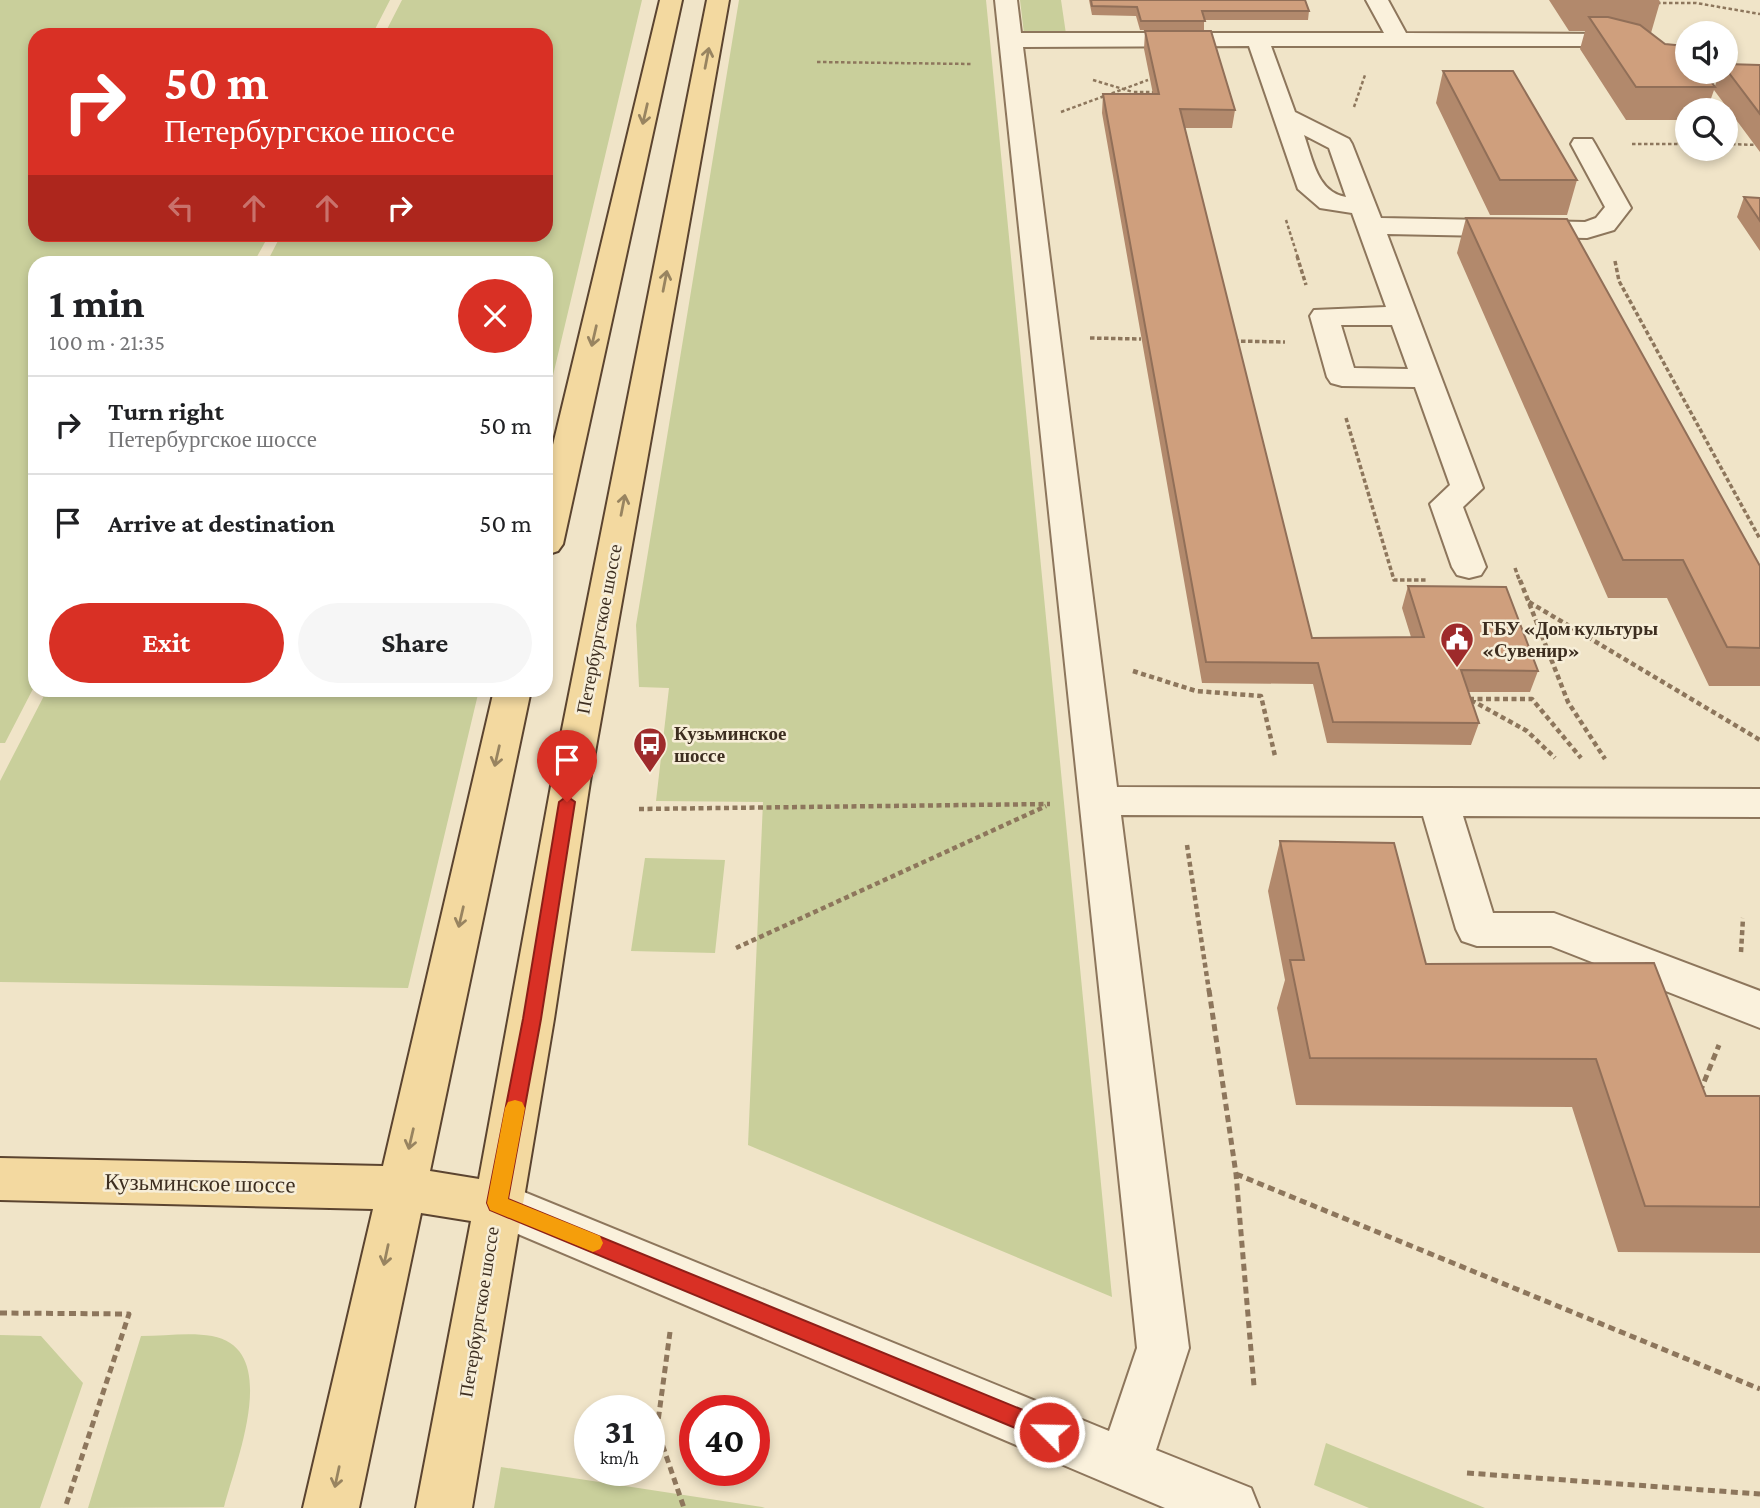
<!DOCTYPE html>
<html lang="en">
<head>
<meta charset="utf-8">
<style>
  :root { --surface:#fff; --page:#f6f6f6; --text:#202124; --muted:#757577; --line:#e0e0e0; --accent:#d93025 }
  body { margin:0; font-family:"Crimson Pro",serif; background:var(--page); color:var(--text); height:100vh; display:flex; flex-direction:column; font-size:26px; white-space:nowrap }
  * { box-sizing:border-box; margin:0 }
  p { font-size:23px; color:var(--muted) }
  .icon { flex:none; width:38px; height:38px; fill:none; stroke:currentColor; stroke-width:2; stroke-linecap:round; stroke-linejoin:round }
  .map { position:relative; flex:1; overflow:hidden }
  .drawer { position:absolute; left:28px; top:256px; width:525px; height:441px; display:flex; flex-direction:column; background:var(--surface); border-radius:21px; box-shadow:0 4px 10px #0003 }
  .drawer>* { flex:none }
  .guide { position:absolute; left:28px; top:28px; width:525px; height:214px; border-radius:21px; box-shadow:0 4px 10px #0003; background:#d93025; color:#fff; overflow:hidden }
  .buttons { position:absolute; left:1675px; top:21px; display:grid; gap:14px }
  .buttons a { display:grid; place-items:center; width:63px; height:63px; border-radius:50%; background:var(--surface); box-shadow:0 4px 10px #0003; font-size:35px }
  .speed { position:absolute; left:574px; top:1395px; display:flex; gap:14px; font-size:35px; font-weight:700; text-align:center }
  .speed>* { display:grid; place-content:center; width:91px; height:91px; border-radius:50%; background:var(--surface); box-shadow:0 4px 10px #0003; line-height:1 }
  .speed small { font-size:18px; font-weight:400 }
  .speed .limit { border:10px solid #d22; background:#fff; color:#111 }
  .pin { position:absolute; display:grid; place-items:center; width:60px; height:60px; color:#fff; margin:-72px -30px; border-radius:50% 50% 50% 0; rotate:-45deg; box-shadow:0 0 7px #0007 }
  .pin .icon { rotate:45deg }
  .me { position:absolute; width:77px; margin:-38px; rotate:293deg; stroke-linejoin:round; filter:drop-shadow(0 0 5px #0008) }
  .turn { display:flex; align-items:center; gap:24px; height:147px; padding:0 21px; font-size:32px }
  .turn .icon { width:91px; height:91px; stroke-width:2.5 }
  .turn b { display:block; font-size:49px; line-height:60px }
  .lanes { display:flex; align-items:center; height:66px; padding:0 21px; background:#0003; justify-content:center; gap:35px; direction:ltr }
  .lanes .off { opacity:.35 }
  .round { display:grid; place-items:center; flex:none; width:74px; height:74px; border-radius:37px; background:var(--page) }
  .summary { display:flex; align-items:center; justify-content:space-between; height:119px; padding:0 21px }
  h1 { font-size:42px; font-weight:700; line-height:52px }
  .action { display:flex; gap:14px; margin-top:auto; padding:14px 21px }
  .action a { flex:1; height:80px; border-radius:42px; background:var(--accent); color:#fff; font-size:28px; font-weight:700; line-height:80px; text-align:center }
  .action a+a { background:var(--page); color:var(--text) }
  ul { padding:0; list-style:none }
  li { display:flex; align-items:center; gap:21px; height:98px; padding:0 21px; border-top:2px solid var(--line) }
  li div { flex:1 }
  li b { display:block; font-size:26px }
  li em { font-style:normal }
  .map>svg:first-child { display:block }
  .green { fill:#c9cf9b }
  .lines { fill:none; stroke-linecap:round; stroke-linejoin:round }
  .minor-casing { stroke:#8d765c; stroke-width:4 }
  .major-casing { stroke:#5b4430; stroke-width:4 }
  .path-far3 { stroke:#8d765c; stroke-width:2.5; stroke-dasharray:3.5 2.5; stroke-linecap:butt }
  .path-far2 { stroke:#8d765c; stroke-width:3.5; stroke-dasharray:4.5 2.5; stroke-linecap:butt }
  .path-far1 { stroke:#8d765c; stroke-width:4.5; stroke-dasharray:5 3.5; stroke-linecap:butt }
  .path { stroke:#8d765c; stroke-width:5; stroke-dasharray:7 4.5; stroke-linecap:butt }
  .minor { fill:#faf1dc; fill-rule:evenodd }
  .major { fill:#f3d9a0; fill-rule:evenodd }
  .wall { fill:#b2896c }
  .building { fill:#cf9f7d; stroke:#916f58; stroke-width:2 }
  .oneway { stroke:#988460 }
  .route { fill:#d93025; stroke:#8d1f18; stroke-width:2 }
  .slow { fill:#f59e0b }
  .labels { text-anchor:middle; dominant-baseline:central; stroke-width:5; stroke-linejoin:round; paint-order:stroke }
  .poi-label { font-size:19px; font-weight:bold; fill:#3d2e20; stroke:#f7eed8; text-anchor:start }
  .street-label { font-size:19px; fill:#3d2e20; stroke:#f7eed8 }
  .near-street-label { font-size:23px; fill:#3d2e20; stroke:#f7eed8 }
</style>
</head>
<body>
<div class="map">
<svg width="1760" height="1508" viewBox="0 0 1760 1508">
  <rect width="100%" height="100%" fill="#f0e4c8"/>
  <path class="green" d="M 0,0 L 390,0 L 372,35 L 35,35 L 35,234 L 269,235 L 254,262 L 35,262 L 35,685 L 5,743 L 0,743 Z
    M 402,0 L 642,0 L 546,405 L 546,262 L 267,262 L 281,235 L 546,234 L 546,35 L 384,35 Z
    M 739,0 L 986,0 L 1112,1297 L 748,1145 L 763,802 L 656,801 L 669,688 L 639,687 L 636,625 Z
    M 1020,0 L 1061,0 L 1066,34 L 1024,34 Z
    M 47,690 L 479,690 L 408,988 L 0,982 L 0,781 Z
    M 645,858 L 725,860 L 715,953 L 631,951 Z
    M 0,1335 L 41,1336 L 83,1383 L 40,1508 L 0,1508 Z
    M 141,1336 C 164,1336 190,1332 212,1336 C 283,1349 235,1463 224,1507 L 88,1508 Z
    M 1326,1443 L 1485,1508 L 1369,1508 L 1314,1485 Z
    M 501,1467 L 762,1507 L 765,1508 L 494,1508 Z"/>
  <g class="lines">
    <g class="minor-casing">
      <path id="minor" d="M 995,0 L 1017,0 L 1021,33 L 1384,33 L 1366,0 L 1388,0 L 1406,33 L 1610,34 L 1647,44 L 1671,62 L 1687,63 L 1687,72 L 1697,72 L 1687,77 L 1656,74 L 1631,54 L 1599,46 L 1271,46 L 1295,112 L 1349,139 L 1352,144 L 1381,218 L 1585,222 L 1596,218 L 1605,207 L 1571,144 L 1574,139 L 1592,139 L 1595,144 L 1631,208 L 1614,230 L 1587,238 L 1387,234 L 1483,488 L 1463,507 L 1486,567 L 1481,575 L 1469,578 L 1457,575 L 1452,567 L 1430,504 L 1450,485 L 1415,387 L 1342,386 L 1331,383 L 1327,377 L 1310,316 L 1314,310 L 1386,307 L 1352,213 L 1320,208 L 1298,189 L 1249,46 L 1023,47 L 1117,787 L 1760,789 L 1760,817 L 1463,816 L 1493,913 L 1554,913 L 1760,991 L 1760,1028 L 1551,946 L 1477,946 L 1462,941 L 1456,929 L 1423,816 L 1121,815 L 1189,1348 L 1156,1450 L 1251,1488 L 1259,1508 L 1165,1508 L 480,1218 L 473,1203 L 480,1188 L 497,1181 L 1109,1431 L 1137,1348 ZM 1304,135 L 1329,148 L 1346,197 C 1317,192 1313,160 1304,135 ZM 1341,325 L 1392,325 L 1408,369 L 1354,368 Z"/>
    </g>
    <g class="major-casing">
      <path id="major" d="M 660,0 L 682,0 L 563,544 L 558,551 L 546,555 L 546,474 Z
        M 707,0 L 729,0 L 591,775 L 554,1019 L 472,1508 L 416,1508 L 471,1221 L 421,1213 L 359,1508 L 303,1508 L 373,1209 L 0,1200 L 0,1158 L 383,1166 L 494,690 L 531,690 L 430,1171 L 479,1179 L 553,775 Z"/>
    </g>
    <path class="path-far3" d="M 1657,3 L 1696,3 L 1760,14
      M 817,62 L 971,64
      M 1093,80 L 1133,92
      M 1134,97 L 1133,92 L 1156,92
      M 1354,107 L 1365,75
      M 1061,112 L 1148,80
      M 1632,144 L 1687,144
      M 1726,144 L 1760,145
      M 1286,220 L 1298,258"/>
    <path class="path-far2" d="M 1297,256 L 1306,285
      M 1615,261 L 1619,281 L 1760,539
      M 1090,338 L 1141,339
      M 1234,341 L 1285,342
      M 1346,418 L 1394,580 L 1426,580
      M 1515,568 L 1520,582"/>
    <path class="path-far1" d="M 1520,580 L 1568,702 L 1605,759
      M 1529,602 L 1760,740
      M 1133,671 L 1196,691 L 1261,696 L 1275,756
      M 1469,699 L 1532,699 L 1581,758
      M 1471,700 L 1527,731 L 1555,758
      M 639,809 L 1050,804
      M 1187,845 L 1209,991
      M 736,948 L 1046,806
      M 1741,952 L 1743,918"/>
    <path class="path" d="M 1209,990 L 1236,1174 L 1254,1386
      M 1700,1092 L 1719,1045
      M 1236,1174 L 1760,1389
      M 0,1313 L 129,1314 L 65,1508
      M 670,1332 L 657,1429 L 684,1508
      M 1467,1473 L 1760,1494"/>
    <use href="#minor" class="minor"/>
    <use href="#major" class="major"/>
  </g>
  <path class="wall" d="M 1089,0 L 1305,0 L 1309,11 L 1308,20 L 1204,20 L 1204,30 L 1140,30 L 1136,16 L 1092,15 Z
    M 1549,0 L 1659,0 L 1660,2 L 1651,33 L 1715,86 L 1720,72 L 1726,72 L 1726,64 L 1760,65 L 1760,152 L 1714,90 L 1707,110 L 1687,110 L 1687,120 L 1626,120 L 1580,49 L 1585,31 L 1569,31 Z
    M 1145,31 L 1235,110 L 1232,128 L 1185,128 L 1312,638 L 1411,637 L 1402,608 L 1408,586 L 1538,671 L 1530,692 L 1468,692 L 1479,723 L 1471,745 L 1327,743 L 1313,684 L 1202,683 L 1102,113 L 1103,94 L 1153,94 L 1144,49 Z
    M 1443,71 L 1577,180 L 1567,215 L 1490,215 L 1436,103 Z
    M 1744,197 L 1760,198 L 1760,251 L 1737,217 Z
    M 1466,218 L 1760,566 L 1760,686 L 1709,686 L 1667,598 L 1608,598 L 1457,253 Z
    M 1280,841 L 1426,964 L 1706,1096 L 1760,1096 L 1760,1253 L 1618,1252 L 1572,1107 L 1296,1105 L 1277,1008 L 1285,980 L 1268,891 Z"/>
  <path class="building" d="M 1091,0 L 1305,0 L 1309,11 L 1202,11 L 1205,21 L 1141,21 L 1137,7 L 1092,6 Z
    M 1589,17 L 1608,17 L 1640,25 L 1665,44 L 1685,46 L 1687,49 L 1687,72 L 1704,72 L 1715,87 L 1636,87 Z
    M 1145,31 L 1211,31 L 1235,110 L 1180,109 L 1312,638 L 1424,637 L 1408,586 L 1506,587 L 1538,671 L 1461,670 L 1479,723 L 1333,722 L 1318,663 L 1206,662 L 1103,94 L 1159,94 Z
    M 1726,64 L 1760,65 L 1760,114 L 1726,69 Z
    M 1443,71 L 1513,71 L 1577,180 L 1500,180 Z
    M 1744,197 L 1760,198 L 1760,221 Z
    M 1466,218 L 1567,219 L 1760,566 L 1760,648 L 1727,647 L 1683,560 L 1623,560 Z
    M 1280,841 L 1394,843 L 1426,964 L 1654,963 L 1706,1096 L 1760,1096 L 1760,1207 L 1645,1206 L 1596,1059 L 1310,1058 L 1290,960 L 1304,960 Z"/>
  <defs><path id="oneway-shaft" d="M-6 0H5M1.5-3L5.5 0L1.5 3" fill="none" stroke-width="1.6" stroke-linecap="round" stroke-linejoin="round" transform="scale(1.75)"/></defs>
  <g class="oneway">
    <use href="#oneway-shaft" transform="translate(707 58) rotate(-79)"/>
    <use href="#oneway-shaft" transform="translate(645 114) rotate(103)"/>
    <use href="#oneway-shaft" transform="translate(665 281) rotate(-79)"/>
    <use href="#oneway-shaft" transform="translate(594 336) rotate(103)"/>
    <use href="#oneway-shaft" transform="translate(623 505) rotate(-79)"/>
    <use href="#oneway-shaft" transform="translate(497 756) rotate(103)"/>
    <use href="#oneway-shaft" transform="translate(461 917) rotate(103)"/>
    <use href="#oneway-shaft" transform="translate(411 1139) rotate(103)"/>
    <use href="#oneway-shaft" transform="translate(386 1255) rotate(102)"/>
    <use href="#oneway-shaft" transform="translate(337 1477) rotate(102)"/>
  </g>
  <path class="route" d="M 567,796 L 575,802 L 541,1019 L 508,1199 L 1057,1424 L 1060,1432 L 1057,1439 L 1049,1442 L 490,1210 L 487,1203 L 523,1019 L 559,802 Z"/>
  <path class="slow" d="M 515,1100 L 522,1102 L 525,1108 L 508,1199 L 600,1236 L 603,1243 L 600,1249 L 593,1252 L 490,1210 L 487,1203 L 505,1108 L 508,1102 Z"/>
  <defs>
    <g id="civic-pin" transform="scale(1.75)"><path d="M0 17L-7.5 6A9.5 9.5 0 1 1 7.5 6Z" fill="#9e2a2b" stroke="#f7eed8"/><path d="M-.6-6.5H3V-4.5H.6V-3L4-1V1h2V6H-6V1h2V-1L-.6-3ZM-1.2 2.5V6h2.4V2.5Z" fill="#fff"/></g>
    <g id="bus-pin" transform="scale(1.75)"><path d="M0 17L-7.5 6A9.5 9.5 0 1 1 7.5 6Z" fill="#9e2a2b" stroke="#f7eed8"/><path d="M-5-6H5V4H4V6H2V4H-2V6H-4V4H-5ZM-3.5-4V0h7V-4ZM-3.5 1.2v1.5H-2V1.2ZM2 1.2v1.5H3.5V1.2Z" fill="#fff"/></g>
  </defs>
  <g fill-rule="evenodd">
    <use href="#civic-pin" x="1457" y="639"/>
    <use href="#bus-pin" x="650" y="744"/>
  </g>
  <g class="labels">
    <g class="poi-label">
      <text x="1482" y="628">ГБУ «Дом культуры<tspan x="1482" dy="22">«Сувенир»</tspan></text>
      <text x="674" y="733">Кузьминское<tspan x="674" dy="22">шоссе</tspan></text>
    </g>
    <g class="street-label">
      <text transform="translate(599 629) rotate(-79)">Петербургское шоссе</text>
      <text transform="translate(479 1312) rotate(-81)">Петербургское шоссе</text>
    </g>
    <g class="near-street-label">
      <text transform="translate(200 1183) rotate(1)">Кузьминское шоссе</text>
    </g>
  </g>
</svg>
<div class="buttons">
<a><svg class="icon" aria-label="sound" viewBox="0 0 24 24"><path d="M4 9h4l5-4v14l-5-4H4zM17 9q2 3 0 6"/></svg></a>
<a><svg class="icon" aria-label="search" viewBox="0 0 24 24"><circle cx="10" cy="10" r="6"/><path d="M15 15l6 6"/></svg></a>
</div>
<div class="speed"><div>31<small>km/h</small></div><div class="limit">40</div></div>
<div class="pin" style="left:567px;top:802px;background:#d93025"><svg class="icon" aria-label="arrive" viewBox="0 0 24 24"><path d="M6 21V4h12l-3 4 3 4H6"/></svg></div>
<svg class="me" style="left:1049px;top:1432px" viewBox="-20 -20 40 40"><circle r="17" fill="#d93025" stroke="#fff" stroke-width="3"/><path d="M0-11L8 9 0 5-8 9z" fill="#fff"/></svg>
<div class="guide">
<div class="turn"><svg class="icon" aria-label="right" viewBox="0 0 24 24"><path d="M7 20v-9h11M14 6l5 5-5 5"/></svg><div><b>50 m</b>Петербургское шоссе</div></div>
<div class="lanes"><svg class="icon off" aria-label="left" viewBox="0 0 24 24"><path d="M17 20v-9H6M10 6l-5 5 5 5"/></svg><svg class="icon off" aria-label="ahead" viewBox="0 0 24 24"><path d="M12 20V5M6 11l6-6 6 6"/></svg><svg class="icon off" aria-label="ahead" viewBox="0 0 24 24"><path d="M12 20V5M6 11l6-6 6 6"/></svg><svg class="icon" aria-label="right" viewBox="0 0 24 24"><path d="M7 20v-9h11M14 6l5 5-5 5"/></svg></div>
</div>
<section class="drawer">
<div class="summary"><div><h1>1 min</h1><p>100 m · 21:35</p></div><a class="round" style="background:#d93025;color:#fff"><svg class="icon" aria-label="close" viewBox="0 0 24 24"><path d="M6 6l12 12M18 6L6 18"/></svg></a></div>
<ul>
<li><svg class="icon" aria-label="right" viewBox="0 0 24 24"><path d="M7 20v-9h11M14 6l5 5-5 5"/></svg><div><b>Turn right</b><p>Петербургское шоссе</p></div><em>50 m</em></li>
<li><svg class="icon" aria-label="arrive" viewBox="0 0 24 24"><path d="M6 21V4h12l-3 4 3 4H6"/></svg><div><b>Arrive at destination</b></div><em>50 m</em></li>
</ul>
<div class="action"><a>Exit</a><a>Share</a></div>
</section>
</div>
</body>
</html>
